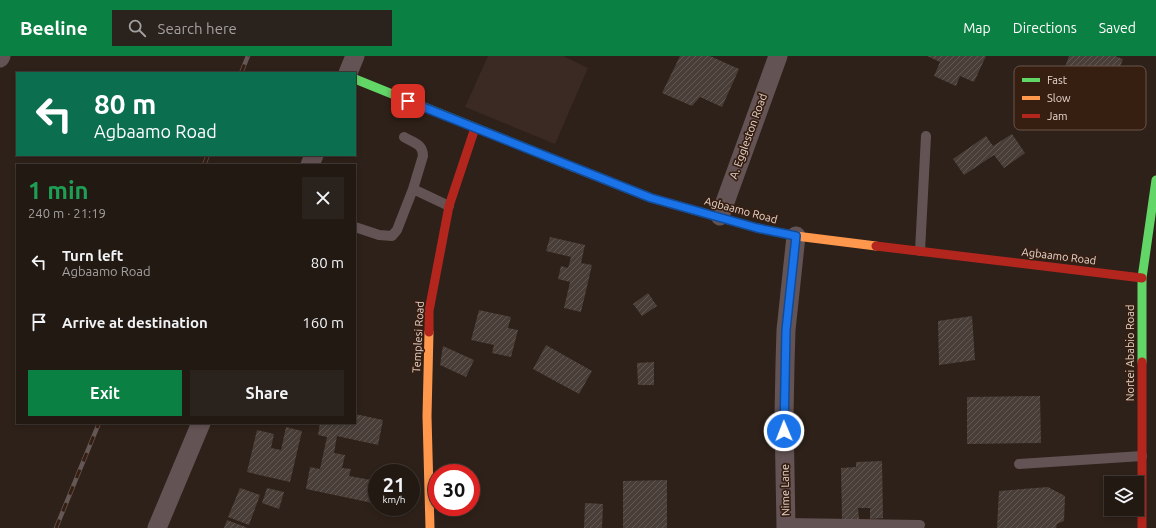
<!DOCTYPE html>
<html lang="en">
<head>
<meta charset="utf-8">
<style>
  :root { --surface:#221913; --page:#2a221c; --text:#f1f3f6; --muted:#a2a0a0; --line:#3f3833; --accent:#0b8043 }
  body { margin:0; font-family:Ubuntu,sans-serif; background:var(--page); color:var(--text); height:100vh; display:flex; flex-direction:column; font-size:15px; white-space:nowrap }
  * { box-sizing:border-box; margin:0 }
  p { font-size:13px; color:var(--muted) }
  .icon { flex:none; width:22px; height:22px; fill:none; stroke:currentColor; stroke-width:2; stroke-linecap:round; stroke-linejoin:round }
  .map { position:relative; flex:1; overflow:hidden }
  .drawer { position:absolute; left:16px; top:108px; width:340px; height:260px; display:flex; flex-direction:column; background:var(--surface); border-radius:0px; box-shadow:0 2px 6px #0003,0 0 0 1px var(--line) }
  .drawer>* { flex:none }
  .banner { position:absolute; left:16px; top:16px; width:340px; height:84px; border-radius:0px; box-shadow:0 2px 6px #0003,0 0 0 1px var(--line); background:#0b6e4f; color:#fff; overflow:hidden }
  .fabs { position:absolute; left:1104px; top:420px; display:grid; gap:8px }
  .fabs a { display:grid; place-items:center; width:40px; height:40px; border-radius:0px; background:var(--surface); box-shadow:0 2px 6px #0003,0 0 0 1px var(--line); font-size:20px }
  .speed { position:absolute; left:368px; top:408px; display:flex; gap:8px; font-size:20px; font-weight:700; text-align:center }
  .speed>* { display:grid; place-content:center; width:52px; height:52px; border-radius:50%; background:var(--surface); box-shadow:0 2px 6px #0003,0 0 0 1px var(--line); line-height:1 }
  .speed small { font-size:10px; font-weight:400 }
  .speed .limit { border:6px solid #d22; background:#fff; color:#111 }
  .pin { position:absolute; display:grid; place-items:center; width:34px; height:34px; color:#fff; margin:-17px; border-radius:8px; box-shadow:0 2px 6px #0006 }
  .me { position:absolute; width:44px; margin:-22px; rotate:359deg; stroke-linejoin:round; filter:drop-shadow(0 0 3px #0008) }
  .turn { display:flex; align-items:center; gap:14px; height:84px; padding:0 12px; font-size:18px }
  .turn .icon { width:52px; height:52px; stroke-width:2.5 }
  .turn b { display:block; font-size:28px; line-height:34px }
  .round { display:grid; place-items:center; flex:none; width:42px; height:42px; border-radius:0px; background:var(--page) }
  .overview { display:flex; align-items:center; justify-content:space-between; height:68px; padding:0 12px }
  h1 { font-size:24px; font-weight:700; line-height:30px; color:#1e9e55 }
  .action { display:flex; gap:8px; margin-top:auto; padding:8px 12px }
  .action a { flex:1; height:46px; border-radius:0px; background:var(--accent); color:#fff; font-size:16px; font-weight:700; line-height:46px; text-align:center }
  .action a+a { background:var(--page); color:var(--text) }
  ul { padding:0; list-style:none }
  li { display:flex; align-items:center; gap:12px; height:60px; padding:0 12px }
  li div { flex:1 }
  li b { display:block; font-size:15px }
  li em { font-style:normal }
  header { display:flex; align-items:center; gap:24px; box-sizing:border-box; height:56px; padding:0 20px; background:var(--accent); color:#fff }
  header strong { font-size:19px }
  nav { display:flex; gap:22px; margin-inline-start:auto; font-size:14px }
  .search { width:280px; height:36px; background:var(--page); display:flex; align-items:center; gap:10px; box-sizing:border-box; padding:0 14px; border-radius:0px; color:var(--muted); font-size:15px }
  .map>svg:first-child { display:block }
  .commercial { fill:#3b2a23 }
  .building { fill:url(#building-hatch) }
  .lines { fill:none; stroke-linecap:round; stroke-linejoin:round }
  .lane { stroke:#645354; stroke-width:10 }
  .street { stroke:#645354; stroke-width:19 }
  .fast { stroke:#63d668; stroke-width:9 }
  .slow { stroke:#ff974d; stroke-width:9 }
  .jam { stroke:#b3261e; stroke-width:9 }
  .rail-casing { stroke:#645755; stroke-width:4.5 }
  .rail { stroke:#361e11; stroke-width:3; stroke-dasharray:9; stroke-linecap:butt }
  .route-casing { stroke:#114b97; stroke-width:10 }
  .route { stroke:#1a73e8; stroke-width:7 }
  .labels { text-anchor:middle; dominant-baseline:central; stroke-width:3.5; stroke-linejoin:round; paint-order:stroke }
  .street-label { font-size:11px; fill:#e6d6ce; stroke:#361e11 }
  .key { fill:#361e11; stroke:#6b554a; stroke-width:1 }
  .key-label { font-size:11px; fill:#e6d6ce }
</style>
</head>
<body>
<header>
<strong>Beeline</strong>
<div class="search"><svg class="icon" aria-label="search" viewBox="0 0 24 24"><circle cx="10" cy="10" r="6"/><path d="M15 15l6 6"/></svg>Search here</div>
<nav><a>Map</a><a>Directions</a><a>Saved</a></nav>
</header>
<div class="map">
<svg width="1156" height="472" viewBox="0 0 1156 472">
  <defs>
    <pattern id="building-hatch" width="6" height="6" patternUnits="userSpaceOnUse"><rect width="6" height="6" fill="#493e38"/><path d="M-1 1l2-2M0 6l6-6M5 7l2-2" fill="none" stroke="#635954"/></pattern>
  </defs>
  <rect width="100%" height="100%" fill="#2e2119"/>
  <path class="commercial" d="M 488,0 L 563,0 L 588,12 L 555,88 L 465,51 Z"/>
  <path class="building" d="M 680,0 L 710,0 L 739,13 L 722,51 L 700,41 L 692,50 L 662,37 Z
    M 927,0 L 986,0 L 974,26 L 960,20 L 956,30 L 934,20 L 940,6 Z
    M 1069,0 L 1115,0 L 1123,3 L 1109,40 L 1061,22 Z
    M 1012,78 L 1025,97 L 1004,112 L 994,99 L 964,119 L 953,103 L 986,80 L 993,90 Z
    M 550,181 L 585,189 L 581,207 L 592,209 L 581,256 L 564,252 L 570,226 L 558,223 L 561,210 L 568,212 L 571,201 L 546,195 Z
    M 648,237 L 657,250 L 642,260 L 633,248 Z
    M 479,254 L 511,261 L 508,272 L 518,274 L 511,301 L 492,297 L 494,289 L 471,284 Z
    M 972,260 L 975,304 L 939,309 L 938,265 Z
    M 546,289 L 592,315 L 579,338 L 533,313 Z
    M 443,290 L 474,304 L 466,321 L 440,309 Z
    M 654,306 L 654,329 L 638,329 L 637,307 Z
    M 1040,340 L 1041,387 L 967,388 L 967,341 Z
    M 355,358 L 383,364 L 378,389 L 337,380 L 334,397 L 345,399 L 342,412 L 351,413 L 349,420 L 377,425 L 377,448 L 306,433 L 310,411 L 320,413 L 327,381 L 318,379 L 320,367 L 355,367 Z
    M 286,371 L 302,375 L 290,426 L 247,416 L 257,374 L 274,378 L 271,392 L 281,394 Z
    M 882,405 L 883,462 L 870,463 L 870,452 L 858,452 L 859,463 L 842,463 L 841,412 L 856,411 L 856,406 Z
    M 667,424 L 667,472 L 623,472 L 623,425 Z
    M 1048,431 L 1065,440 L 1064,465 L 1057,468 L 1056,472 L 997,472 L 999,435 Z
    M 240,432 L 260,439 L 249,469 L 228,461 Z
    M 267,432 L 284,436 L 279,453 L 262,447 Z
    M 585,447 L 603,448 L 602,472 L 584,472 Z
    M 227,464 L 248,472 L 224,472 Z"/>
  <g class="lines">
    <path class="lane" d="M 404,81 C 414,87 423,88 423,100 L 413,133 L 449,150
      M 355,171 L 379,179 L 392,180 L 397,174 L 413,133
      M 920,195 L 926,80
      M 1019,408 L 1142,400
      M 786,467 L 920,469"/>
    <path class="street" d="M 0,2 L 1,0
      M 348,17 L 355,0
      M 310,109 L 314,99
      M 720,160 L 778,0
      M 157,472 L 201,367
      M 786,472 L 784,360 L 785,308 L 786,274 L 796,180"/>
    <path class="fast" d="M 355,23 L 573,111
      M 1142,306 L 1142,222 L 1156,124"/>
    <path class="slow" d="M 573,111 L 651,142 L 757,172 L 796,180 L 876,190
      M 429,276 L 427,360 L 430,472"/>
    <path class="jam" d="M 876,190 L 1142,222
      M 429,276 L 429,255 L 449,150 L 475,72
      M 1142,306 L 1142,472"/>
    <g class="rail-casing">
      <path id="rail" d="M 241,17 L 248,0
        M 204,109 L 208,99
        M 56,472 L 99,367"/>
    </g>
    <use href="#rail" class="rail"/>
  </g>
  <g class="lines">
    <g class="route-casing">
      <path id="route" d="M 408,45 L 651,142 L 757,172 L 796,180 L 786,274 L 784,375"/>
    </g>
    <use href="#route" class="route"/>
  </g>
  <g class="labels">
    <g class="street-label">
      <text transform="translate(748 80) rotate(-70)">A. Eggleston Road</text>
      <text transform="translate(741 154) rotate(15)">Agbaamo Road</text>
      <text transform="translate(1059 200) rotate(7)">Agbaamo Road</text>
      <text transform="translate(418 281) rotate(-87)">Templesi Road</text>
      <text transform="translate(1130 297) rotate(-90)">Nortei Ababio Road</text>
      <text transform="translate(785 434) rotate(-91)">Nime Lane</text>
    </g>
  </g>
  <rect x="1014" y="10" width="132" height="64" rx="6" class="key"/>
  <rect x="1022" y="22" width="18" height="4" fill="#63d668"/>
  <rect x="1022" y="40" width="18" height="4" fill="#ff974d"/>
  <rect x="1022" y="58" width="18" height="4" fill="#b3261e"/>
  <g class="key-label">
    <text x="1047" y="28">Fast</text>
    <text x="1047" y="46">Slow</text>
    <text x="1047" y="64">Jam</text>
  </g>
</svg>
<div class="fabs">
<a><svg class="icon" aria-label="layers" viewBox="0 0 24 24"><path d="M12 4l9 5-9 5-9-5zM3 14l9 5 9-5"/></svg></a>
</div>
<div class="speed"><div>21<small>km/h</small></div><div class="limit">30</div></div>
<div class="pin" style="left:408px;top:45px;background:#d93025"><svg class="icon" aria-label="arrive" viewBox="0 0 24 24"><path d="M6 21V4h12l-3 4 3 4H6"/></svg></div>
<svg class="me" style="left:784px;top:375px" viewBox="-20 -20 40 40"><circle r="17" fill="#1a73e8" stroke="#fff" stroke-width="3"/><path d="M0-11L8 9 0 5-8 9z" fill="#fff"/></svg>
<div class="banner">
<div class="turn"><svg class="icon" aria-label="left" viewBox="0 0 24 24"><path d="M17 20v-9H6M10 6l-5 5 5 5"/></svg><div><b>80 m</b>Agbaamo Road</div></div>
</div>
<section class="drawer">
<div class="overview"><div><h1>1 min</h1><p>240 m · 21:19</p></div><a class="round"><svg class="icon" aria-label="close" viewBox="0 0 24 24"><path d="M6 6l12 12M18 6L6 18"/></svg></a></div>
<ul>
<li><svg class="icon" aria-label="left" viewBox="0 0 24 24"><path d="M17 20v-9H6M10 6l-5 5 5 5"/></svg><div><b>Turn left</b><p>Agbaamo Road</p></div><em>80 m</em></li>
<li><svg class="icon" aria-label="arrive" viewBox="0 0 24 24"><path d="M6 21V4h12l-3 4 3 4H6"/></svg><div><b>Arrive at destination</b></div><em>160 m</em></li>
</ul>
<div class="action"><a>Exit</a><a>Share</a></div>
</section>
</div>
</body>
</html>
